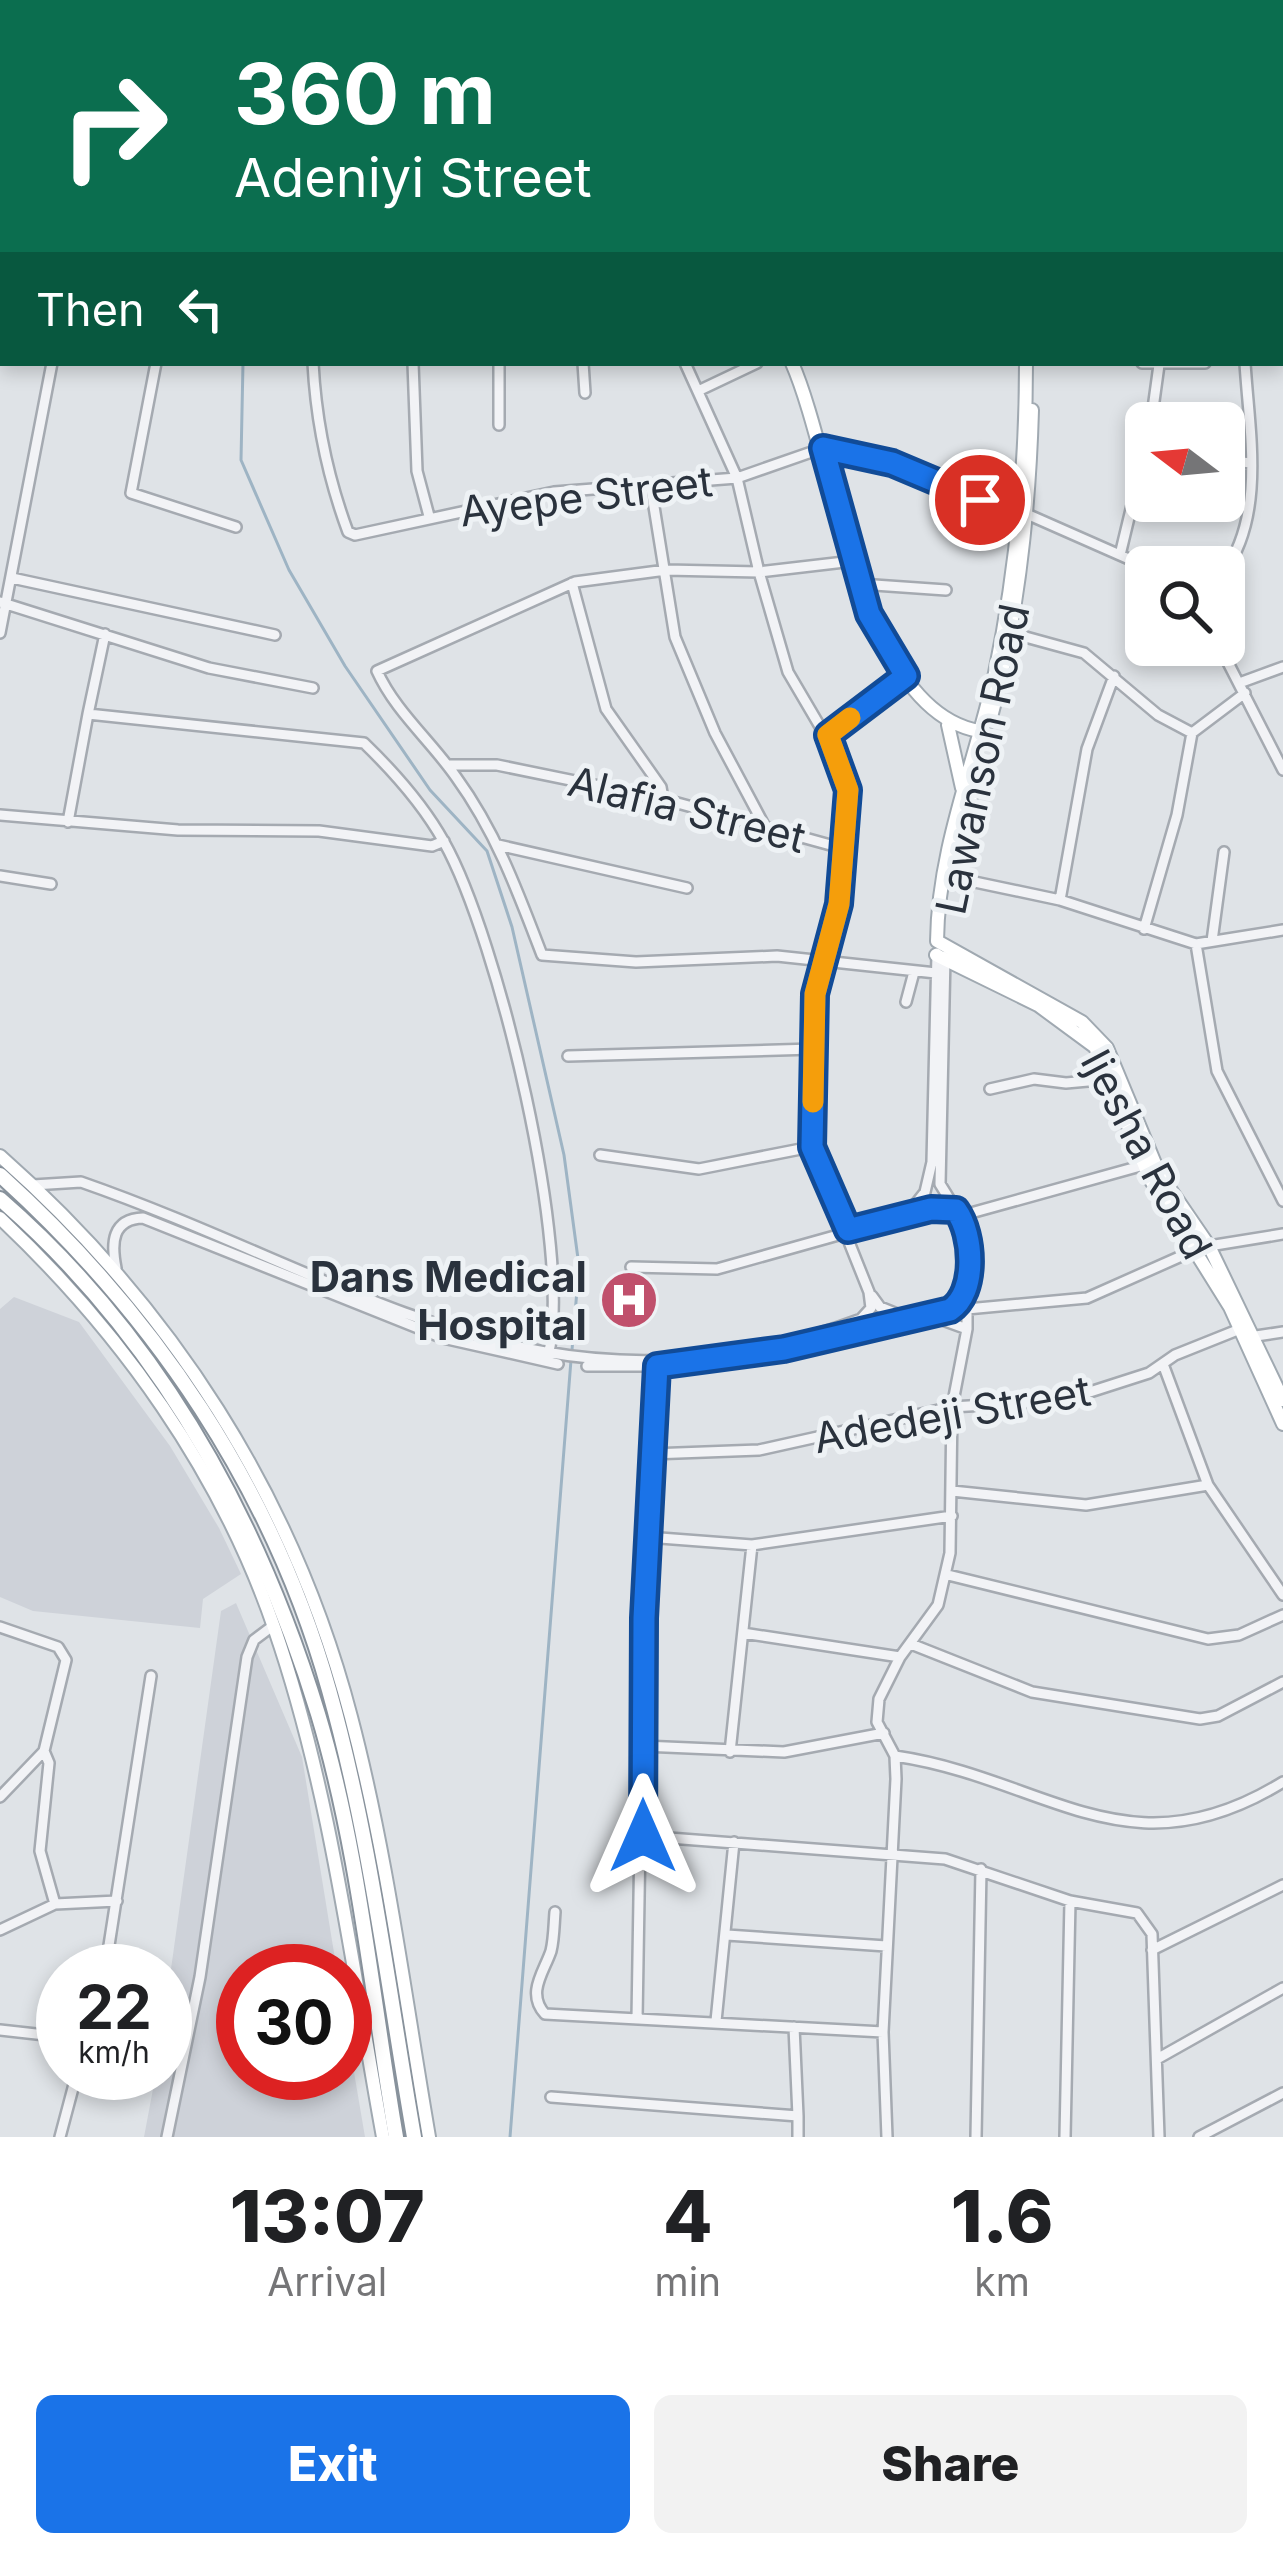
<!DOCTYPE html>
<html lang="en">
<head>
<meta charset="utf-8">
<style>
  :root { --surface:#fff; --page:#f2f2f2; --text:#202124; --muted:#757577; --accent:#1a73e8 }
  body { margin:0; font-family:Inter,sans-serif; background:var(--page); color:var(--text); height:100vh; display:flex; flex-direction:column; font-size:45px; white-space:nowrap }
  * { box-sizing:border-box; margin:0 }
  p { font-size:39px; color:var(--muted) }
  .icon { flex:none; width:66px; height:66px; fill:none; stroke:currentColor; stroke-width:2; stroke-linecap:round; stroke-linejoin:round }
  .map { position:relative; height:2137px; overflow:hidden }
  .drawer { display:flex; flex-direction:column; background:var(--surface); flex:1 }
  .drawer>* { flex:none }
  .banner { position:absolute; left:0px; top:0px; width:1284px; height:366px; box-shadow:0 6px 18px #0003; background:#0b6e4f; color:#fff; overflow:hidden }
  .needle { width:78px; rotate:286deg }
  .fabs { position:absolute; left:1125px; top:402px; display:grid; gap:24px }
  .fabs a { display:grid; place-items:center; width:120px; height:120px; border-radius:18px; background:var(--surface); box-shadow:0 6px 18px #0003; font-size:60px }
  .speed { position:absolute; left:36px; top:1944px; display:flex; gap:24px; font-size:60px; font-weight:700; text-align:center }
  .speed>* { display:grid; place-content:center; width:156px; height:156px; border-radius:50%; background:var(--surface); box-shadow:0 6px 18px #0003; line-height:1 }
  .speed small { font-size:30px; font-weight:400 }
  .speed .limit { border:18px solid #d22; background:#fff; color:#111 }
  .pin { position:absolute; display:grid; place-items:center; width:102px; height:102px; color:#fff; margin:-51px; border:6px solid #fff; border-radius:50%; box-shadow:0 3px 12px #0007 }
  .me { position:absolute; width:132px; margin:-66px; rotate:0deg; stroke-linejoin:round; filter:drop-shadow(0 0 9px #0008) }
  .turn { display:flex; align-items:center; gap:42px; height:252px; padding:0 36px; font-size:54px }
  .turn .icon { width:156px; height:156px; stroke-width:2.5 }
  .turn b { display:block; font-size:84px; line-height:102px }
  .then { display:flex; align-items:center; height:114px; padding:0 36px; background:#0003; gap:24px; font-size:45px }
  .eta { display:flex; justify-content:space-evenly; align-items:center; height:204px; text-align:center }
  .eta b { font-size:72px; font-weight:800; line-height:84px }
  .button { display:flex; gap:24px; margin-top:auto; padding:24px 36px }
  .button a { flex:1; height:138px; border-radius:18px; background:var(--accent); color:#fff; font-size:48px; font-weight:800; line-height:138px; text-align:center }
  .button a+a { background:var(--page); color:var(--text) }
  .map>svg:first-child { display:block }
  .built { fill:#ced2d9 }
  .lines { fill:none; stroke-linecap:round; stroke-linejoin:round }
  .stream { stroke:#9eb4c4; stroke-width:3 }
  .minor-casing { stroke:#a5aab1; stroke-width:14 }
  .major-casing { stroke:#a0a9b1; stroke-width:16 }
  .highway-casing { stroke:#88929c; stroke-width:18 }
  .minor { stroke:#f2f3f6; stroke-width:9 }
  .major { stroke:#fff; stroke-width:12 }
  .highway { stroke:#fff; stroke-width:14 }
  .route-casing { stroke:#114b97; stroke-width:30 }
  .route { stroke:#1a73e8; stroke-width:21 }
  .slow { stroke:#f59e0b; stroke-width:21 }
  .labels { text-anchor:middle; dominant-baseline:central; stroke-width:10; stroke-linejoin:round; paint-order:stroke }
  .street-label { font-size:42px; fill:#2a323d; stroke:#eef2f5 }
  .poi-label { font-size:42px; font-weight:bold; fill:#2a323d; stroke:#eef2f5; text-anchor:end }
</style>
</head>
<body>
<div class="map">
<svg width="1283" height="2137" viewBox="0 0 1283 2137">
  <rect width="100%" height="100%" fill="#dfe3e7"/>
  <path class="built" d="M 14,1297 L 79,1322 L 170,1446 L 219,1528 L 241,1574 L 203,1599 L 200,1628 L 33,1611 L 0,1597 L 0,1309 Z
    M 236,1603 L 302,1757 L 337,1971 L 243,1971 L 243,2073 L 345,2073 L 345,2019 L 365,2137 L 144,2137 L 156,2073 L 165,2073 L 165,2012 L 221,1611 Z"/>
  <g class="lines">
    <path class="stream" d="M 321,3 L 322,0
      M 243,363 L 241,460 L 289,570 L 345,666 L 430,790 L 487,851 L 512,927 L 564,1155 L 579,1266 L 572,1350
      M 510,2137 L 571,1360"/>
    <g class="minor-casing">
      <path id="minor" d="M 427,0 L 429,3
        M 644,0 L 646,3
        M 747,0 L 747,3
        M 860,0 L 862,3
        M 885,0 L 886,3
        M 48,3 L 49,0
        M 145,3 L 146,0
        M 244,3 L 245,0
        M 337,3 L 338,0
        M 930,3 L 930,0
        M 1021,3 L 1022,0
        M 1281,85 L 1283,79
        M 0,176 L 3,167
        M 1281,214 L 1283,215
        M 0,250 L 3,253
        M 1281,304 L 1283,304
        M 1281,350 L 1283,349
        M 156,363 L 131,493 L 236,527
        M 313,363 C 316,421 328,478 348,532 L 355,535 L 554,492 L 737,478 L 823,448 L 891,463 L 1019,516
        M 413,363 L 417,471 L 429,516
        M 583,363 L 585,393
        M 685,363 L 737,478 L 759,572 L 666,570 L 575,582 L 377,671 C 395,711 431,741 456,777 C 496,832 518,892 542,955 L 636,962 L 777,956 L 936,973
        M 1142,363 L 1205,363
        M 698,391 L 757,363
        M 1151,423 L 1159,365
        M 499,425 L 499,363
        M 1224,460 L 1251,463
        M 651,488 L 675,637 L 715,733 L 764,825
        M 1029,515 L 1147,567
        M 1120,555 L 1146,447
        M 1224,572 C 1266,514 1249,430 1245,363
        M 12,578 L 275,635
        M 572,583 L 606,709 L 661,787 L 663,799
        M 860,584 L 946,590
        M 0,602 L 209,668 L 313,688
        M 0,633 L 52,363
        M 1011,633 L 1084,653 L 1158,715 L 1192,733 L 1245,693
        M 105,634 L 88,714 L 364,743 C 394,772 424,806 444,842 C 498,938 574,1253 548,1356
        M 1219,645 L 1283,770
        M 1242,682 L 1283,667
        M 828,735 L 906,676
        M 447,765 L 497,765 L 663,799 L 845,849 L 848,790 L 842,764 L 788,672 L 759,572 L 853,561
        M 0,815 L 178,830 L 319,831 L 432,846 L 444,841
        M 68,822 L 88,714
        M 498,845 L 687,888
        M 0,876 L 51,884
        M 951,877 L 1060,900 L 1196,944 L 1283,930
        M 1060,900 L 1087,749 L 1114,676
        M 1144,929 L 1177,815 L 1192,733
        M 1212,941 L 1224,852
        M 1196,944 L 1217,1071 L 1283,1201
        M 906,1002 L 914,972
        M 568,1056 L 813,1049
        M 990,1089 L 1034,1079 L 1066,1083 L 1110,1079
        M 600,1155 L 699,1169 L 811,1147
        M 33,1185 L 81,1182 C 362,1280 548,1436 861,1319 L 871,1308 L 869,1292 L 811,1147 L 815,993 L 834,935 L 845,849
        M 906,1216 L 925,1192 L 932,1162 L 937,953
        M 960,1216 L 1144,1165
        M 1209,1246 L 1283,1234
        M 631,1267 L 717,1269 L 931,1209 L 954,1210
        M 116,1268 C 111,1243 112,1219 143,1218 L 443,1338 L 558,1364
        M 872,1296 L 880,1307 L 907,1318
        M 967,1309 L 1087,1298 L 1195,1250
        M 934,1317 L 967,1329
        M 1256,1336 L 1283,1332
        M 754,1355 L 950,1310 L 965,1295
        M 1163,1364 L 1208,1485 L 1283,1595
        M 587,1366 L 648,1366
        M 651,1454 L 759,1450 L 952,1407 L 1065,1400 L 1149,1373 L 1175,1355 L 1240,1329
        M 952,1491 L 1086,1505 L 1208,1485
        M 647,1537 L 752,1545 L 952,1516
        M 948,1575 L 1208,1639 L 1239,1635 L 1283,1615
        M 0,1627 L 58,1647 L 66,1660 L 44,1751 L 49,1763 L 40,1851 L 55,1904
        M 743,1633 L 900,1657
        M 911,1644 L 1032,1692 L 1200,1719 L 1218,1716 L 1283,1682
        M 643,1746 L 784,1752 L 884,1733
        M 730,1752 L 752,1545
        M 895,1756 C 1046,1778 1128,1878 1283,1782
        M 0,1797 L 44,1751
        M 643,1836 L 945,1859 L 1070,1901 L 1137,1913 L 1152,1934 L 1159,2137
        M 555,1912 C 554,1924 554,1939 551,1951 C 544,1972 526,1993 545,2014 L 883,2032
        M 0,1930 L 55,1904 L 117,1901
        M 727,1935 L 886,1946
        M 1152,1950 L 1283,1885
        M 105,1971 L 151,1676
        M 637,2019 L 643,1658 L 657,1366
        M 716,2021 L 734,1842
        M 794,2027 L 798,2116
        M 0,2030 L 63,2037
        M 1157,2059 L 1283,1988
        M 551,2097 L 798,2116 L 798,2137
        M 60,2137 L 77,2073
        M 167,2137 L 200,1977 L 247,1657 L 254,1640 L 274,1625
        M 887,2137 L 883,2032 L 896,1779 L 895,1756 L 877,1722 L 879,1699 L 900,1657 L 938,1605 L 950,1553 L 952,1407 L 967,1329 L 967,1243 L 963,1221 L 940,1184 L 945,956
        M 976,2137 L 981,1869
        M 1065,2137 L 1070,1901
        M 1199,2137 L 1283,2093"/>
    </g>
    <g class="major-casing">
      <path id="major" d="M 532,0 L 534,3
        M 1120,3 L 1121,0
        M 792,363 C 834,458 859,710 979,731
        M 1026,363 C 1026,467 1016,572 995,673 C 975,763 938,848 937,941 L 1082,1022 L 1107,1048 L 1159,1173 L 1209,1246 L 1283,1400
        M 990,721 C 1018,618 1029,516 1032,410
        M 948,725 L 962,788
        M 951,878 L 979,764
        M 936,955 L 1038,1005 L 1095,1047 L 1150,1179 L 1230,1307 L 1283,1424
        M 0,1156 C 171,1307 293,1495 351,1717 C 387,1854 405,1998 429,2137
        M 0,1218 C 121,1332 221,1471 275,1630 C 331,1793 352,1968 383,2137"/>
    </g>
    <g class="highway-casing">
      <path id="highway" d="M 0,1175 C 155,1315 272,1487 329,1690 C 370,1835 388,1988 414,2137
        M 0,1199 C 158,1336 257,1515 318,1714 C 359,1850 372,1997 396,2137"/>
    </g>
    <use href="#minor" class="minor"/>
    <use href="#major" class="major"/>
    <use href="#highway" class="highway"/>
  </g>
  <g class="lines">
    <g class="route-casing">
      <path id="route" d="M 643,1836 L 644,1618 L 657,1366 L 784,1349 L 950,1310 C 977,1293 974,1235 956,1210 L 931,1209 L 848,1230 L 812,1147 L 815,994 L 839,904 L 848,790 L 828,735 L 906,676 L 869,614 L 823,448 L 892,463 L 980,500"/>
    </g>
    <use href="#route" class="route"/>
    <path class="slow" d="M 813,1102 L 815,994 L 839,904 L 848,790 L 828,735 L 850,718"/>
  </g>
  <defs>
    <g id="hospital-disc" transform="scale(3)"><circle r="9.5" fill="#c0506c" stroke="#eef2f5"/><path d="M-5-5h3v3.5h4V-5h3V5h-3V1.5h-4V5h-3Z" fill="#fff"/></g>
  </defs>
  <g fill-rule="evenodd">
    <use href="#hospital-disc" x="629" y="1300"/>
  </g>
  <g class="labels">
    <g class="street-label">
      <text transform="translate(586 496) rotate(-7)">Ayepe Street</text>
      <text transform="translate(982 759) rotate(-78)">Lawanson Road</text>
      <text transform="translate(687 809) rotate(14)">Alafia Street</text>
      <text transform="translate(1147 1154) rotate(62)">Ijesha Road</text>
      <text transform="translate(952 1414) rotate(-10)">Adedeji Street</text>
    </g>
    <g class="poi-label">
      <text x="587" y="1276">Dans Medical<tspan x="587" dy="48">Hospital</tspan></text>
    </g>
  </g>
</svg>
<div class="fabs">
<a><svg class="needle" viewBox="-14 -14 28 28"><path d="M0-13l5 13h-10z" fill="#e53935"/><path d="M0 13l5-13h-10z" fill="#757577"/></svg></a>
<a><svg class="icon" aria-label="search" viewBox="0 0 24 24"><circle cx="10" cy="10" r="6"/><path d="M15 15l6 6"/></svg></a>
</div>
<div class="speed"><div>22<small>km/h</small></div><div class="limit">30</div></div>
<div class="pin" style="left:980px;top:500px;background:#d93025"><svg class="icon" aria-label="arrive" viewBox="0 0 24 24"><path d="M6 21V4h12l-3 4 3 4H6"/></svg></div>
<svg class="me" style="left:643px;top:1836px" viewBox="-20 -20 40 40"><path d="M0-17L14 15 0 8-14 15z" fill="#1a73e8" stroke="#fff" stroke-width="4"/></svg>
<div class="banner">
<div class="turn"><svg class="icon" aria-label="right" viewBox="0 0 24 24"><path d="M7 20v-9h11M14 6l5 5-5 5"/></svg><div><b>360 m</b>Adeniyi Street</div></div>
<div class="then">Then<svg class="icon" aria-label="left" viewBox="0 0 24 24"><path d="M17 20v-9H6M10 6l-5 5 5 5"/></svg></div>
</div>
</div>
<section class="drawer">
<div class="eta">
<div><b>13:07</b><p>Arrival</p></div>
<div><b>4</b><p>min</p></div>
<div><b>1.6</b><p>km</p></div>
</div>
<div class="button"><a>Exit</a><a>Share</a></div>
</section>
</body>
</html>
